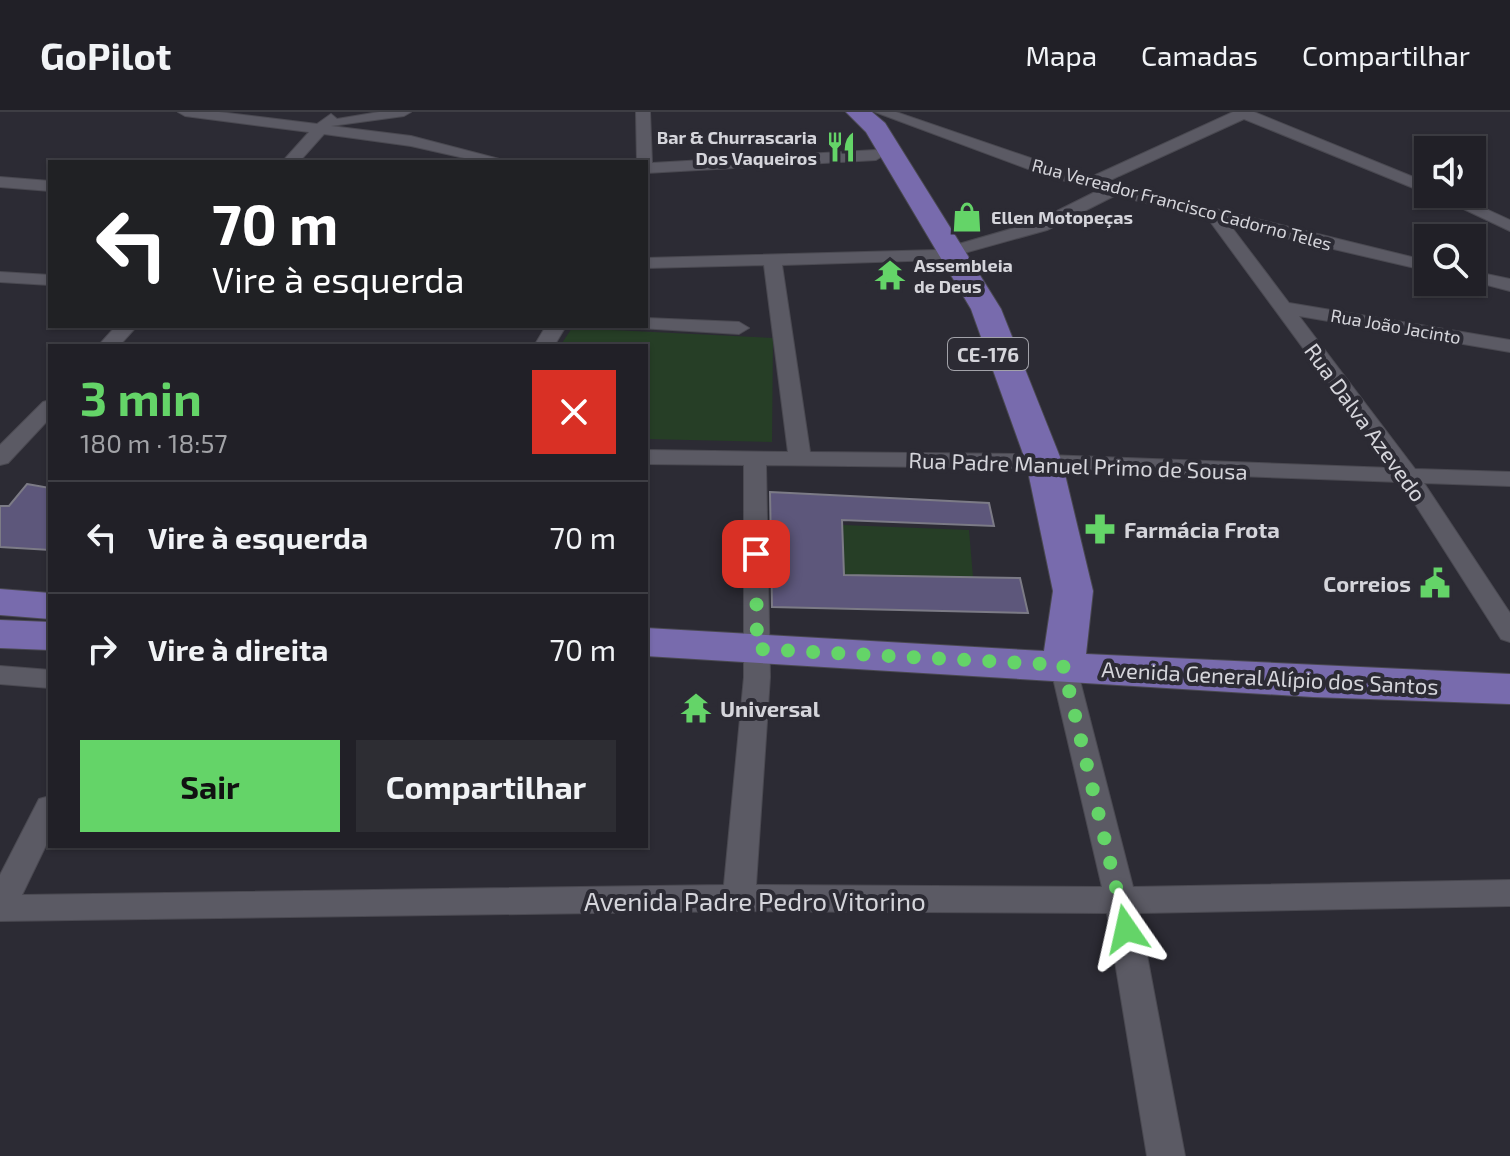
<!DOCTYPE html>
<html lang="pt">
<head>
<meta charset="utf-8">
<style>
  :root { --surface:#212027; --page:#2d2d33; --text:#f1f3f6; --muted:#a2a3a7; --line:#3e3e44; --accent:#64d468 }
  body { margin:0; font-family:"Exo 2",sans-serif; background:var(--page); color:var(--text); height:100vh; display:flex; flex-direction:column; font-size:30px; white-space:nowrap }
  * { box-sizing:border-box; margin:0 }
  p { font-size:26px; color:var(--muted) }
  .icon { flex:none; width:44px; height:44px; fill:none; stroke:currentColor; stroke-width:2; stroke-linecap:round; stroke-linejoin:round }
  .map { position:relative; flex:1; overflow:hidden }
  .drawer { position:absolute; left:48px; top:232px; width:600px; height:504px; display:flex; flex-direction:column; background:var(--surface); border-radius:0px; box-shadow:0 2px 6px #0004,0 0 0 2px var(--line) }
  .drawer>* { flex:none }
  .guide { position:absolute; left:48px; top:48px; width:600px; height:168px; border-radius:0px; box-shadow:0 2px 6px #0004,0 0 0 2px var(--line); background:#202124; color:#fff; overflow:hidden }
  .tools { position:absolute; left:1414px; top:24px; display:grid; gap:16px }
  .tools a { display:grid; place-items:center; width:72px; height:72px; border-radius:0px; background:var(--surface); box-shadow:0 2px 6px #0004,0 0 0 2px var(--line); font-size:40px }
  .pin { position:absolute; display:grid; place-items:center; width:68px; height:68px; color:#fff; margin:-34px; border-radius:16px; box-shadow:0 4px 12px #0006 }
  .me { position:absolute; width:88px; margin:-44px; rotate:349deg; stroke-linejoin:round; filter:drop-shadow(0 0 6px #0008) }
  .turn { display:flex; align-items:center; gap:28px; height:168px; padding:0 32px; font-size:36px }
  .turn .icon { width:104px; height:104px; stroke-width:2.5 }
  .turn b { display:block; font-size:56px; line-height:68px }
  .round { display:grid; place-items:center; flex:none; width:84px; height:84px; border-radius:0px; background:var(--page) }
  .summary { display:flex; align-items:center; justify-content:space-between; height:136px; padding:0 32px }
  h1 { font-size:48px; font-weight:700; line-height:60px; color:var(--accent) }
  .cta { display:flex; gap:16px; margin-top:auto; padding:16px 32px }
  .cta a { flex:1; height:92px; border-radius:0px; background:var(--accent); color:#111; font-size:32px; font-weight:700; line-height:92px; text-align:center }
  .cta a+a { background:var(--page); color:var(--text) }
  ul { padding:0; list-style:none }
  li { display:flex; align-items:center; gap:24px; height:112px; padding:0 32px; border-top:2px solid var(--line) }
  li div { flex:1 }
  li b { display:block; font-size:30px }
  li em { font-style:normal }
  header { display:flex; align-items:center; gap:48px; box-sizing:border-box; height:112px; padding:0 40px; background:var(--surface); border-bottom:2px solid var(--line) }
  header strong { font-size:38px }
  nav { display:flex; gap:44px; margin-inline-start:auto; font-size:28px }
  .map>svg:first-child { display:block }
  .green { fill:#263e26 }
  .building { fill:#5d577b; stroke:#7c7b86; stroke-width:2 }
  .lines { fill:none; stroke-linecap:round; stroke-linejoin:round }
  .minor-casing { stroke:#4a4951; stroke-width:2 }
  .primary-casing { stroke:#4a4951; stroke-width:2 }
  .minor { fill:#5b5a64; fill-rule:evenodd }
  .primary { fill:#786bad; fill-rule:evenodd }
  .route { stroke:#64d468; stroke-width:14; stroke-dasharray:0 25.2 }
  .labels { text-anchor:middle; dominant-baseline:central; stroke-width:8; stroke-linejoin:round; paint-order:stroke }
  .far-poi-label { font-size:18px; font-weight:bold; fill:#d5d5db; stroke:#2c2b34; text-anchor:start }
  .far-street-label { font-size:18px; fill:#d5d5db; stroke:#2c2b34 }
  .shield { fill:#2c2b34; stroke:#a2a2a9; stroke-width:2 }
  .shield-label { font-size:20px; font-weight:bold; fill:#d5d5db }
  .street-label { font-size:22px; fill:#d5d5db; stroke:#2c2b34 }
  .poi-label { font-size:22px; font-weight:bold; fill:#d5d5db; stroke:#2c2b34; text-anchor:start }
  .near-street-label { font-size:26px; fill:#d5d5db; stroke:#2c2b34 }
</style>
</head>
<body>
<header>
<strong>GoPilot</strong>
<nav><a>Mapa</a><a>Camadas</a><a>Compartilhar</a></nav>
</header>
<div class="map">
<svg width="1510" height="1044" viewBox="0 0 1510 1044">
  <rect width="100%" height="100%" fill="#2c2b34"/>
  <path class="green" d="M 572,216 L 773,226 L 772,330 L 646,327 L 646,234 L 560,234 Z
    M 843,413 L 969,418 L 973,465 L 844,463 Z"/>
  <path class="building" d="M 27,372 L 50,376 L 50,438 L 0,435 L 0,394 L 9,394 Z
    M 770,380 L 989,391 L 994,414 L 842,408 L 844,463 L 1020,466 L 1028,501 L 772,495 Z"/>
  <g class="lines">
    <g class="minor-casing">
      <path id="minor" d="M 178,0 L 219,0 L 317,12 L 331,2 L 337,7 L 379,0 L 411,0 L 404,4 L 331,14 L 411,24 L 511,50 L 482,50 L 411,34 L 324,22 L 299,50 L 282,50 L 309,20 L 185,4 Z
        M 636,0 L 650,0 L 652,51 L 876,38 L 884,43 L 876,48 L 646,61 L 646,50 L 637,50 Z
        M 875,0 L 896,0 L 1089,66 L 1233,0 L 1254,0 L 1428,71 L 1428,82 L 1244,7 L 1106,70 L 1428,149 L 1428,159 L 1230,113 L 1289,191 L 1510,228 L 1510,240 L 1299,204 L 1415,357 L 1510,360 L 1510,374 L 1424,371 L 1510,501 L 1510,530 L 1501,527 L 1401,370 L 1021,356 L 766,353 L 770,565 L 756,773 L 1102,775 L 1050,553 L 1054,547 L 1072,547 L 1076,553 L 1133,775 L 1510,768 L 1510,794 L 1139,801 L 1185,1044 L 1147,1044 L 1107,801 L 739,799 L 0,809 L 0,763 L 39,687 L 50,684 L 50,725 L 22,783 L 724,773 L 744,565 L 744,353 L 646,352 L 646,338 L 788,340 L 764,153 L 646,156 L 646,146 L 938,138 L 1035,110 L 1099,78 L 1047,64 ZM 1116,83 L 1209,108 L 1391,356 L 1021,342 L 810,340 L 782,153 L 939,148 L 1047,118 Z
        M 0,65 L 50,69 L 50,79 L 0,75 Z
        M 1432,82 L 1453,82 L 1510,108 L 1510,119 Z
        M 1472,159 L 1510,167 L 1510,179 L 1472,169 Z
        M 0,160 L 50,163 L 50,173 L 0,170 Z
        M 646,206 L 739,210 L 749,216 L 739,222 L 639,216 L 646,214 Z
        M 116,214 L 137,214 L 119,234 L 98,234 Z
        M 546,214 L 566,214 L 554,234 L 534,234 Z
        M 50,288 L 50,306 L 8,351 L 0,353 L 0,333 L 43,290 Z
        M 0,554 L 50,558 L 50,576 L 0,572 Z"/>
    </g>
    <g class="primary-casing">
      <path id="primary" d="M 846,0 L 872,0 L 885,11 L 1001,197 L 1062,350 L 1093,479 L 1086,542 L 1510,562 L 1510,592 L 1313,585 L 646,544 L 646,516 L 1044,539 L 1053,479 L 1026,350 L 971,197 L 866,20 Z
        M 0,477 L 50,481 L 50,507 L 0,503 Z
        M 0,508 L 50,510 L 50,538 L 0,536 Z"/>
    </g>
    <use href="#minor" class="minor"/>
    <use href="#primary" class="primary"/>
  </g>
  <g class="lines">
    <path class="route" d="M 756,442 L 757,537 L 1063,553 L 1126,817"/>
  </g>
  <defs>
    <g id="restaurant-bare" transform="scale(2.4)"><path d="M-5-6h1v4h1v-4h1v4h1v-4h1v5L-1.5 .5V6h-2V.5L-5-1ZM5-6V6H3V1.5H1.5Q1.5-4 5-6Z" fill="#64d468" stroke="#2c2b34" stroke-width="2.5" paint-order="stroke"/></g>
    <g id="shop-bare" transform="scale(2.4)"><path d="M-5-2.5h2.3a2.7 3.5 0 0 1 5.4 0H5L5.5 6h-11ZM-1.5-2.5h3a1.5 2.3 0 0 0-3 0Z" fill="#64d468" stroke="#2c2b34" stroke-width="2.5" paint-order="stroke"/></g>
    <g id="temple-bare" transform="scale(2.4)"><path d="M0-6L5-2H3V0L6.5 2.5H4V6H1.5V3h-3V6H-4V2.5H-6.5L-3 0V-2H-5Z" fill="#64d468" stroke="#2c2b34" stroke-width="2.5" paint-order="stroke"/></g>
    <g id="pharmacy-bare" transform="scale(2.4)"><path d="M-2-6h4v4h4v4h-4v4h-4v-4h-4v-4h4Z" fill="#64d468" stroke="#2c2b34" stroke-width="2.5" paint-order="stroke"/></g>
    <g id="civic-bare" transform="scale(2.4)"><path d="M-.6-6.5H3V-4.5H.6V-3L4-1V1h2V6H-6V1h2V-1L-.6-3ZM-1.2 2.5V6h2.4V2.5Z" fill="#64d468" stroke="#2c2b34" stroke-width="2.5" paint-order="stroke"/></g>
  </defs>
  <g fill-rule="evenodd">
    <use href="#restaurant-bare" x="841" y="35"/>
    <use href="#shop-bare" x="967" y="105"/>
    <use href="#temple-bare" x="890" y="163"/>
    <use href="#pharmacy-bare" x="1100" y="417"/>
    <use href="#civic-bare" x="1435" y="471"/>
    <use href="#temple-bare" x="696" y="596"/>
  </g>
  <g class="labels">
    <g class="far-poi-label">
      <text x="817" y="25" text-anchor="end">Bar &amp; Churrascaria<tspan x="817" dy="21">Dos Vaqueiros</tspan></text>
      <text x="991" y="105">Ellen Motopeças</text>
      <text x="914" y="153">Assembleia<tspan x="914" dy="21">de Deus</tspan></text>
    </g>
    <g class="far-street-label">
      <text transform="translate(1182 92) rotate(15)">Rua Vereador Francisco Cadorno Teles</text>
      <text transform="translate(1396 214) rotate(10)">Rua João Jacinto</text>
    </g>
    <rect class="shield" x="948" y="226" width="80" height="32" rx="6"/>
    <g class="shield-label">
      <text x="988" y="242">CE-176</text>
    </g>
    <g class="street-label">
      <text transform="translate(1366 310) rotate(54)">Rua Dalva Azevedo</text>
      <text transform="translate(1078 353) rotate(2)">Rua Padre Manuel Primo de Sousa</text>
      <text transform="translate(1270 565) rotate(3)">Avenida General Alípio dos Santos</text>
    </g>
    <g class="poi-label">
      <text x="1124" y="417">Farmácia Frota</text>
      <text x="1411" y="471" text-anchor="end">Correios</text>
      <text x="720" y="596">Universal</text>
    </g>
    <g class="near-street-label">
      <text x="755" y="788">Avenida Padre Pedro Vitorino</text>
    </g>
  </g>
</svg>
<div class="tools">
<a><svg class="icon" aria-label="sound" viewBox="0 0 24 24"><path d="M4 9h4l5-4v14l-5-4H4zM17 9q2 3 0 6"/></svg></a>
<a><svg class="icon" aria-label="search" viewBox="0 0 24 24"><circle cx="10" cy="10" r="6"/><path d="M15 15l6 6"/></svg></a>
</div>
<div class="pin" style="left:756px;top:442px;background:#d93025"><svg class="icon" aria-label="arrive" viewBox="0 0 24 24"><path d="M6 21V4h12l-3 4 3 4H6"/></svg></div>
<svg class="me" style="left:1126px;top:817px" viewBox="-20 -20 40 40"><path d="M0-17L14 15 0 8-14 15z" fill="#64d468" stroke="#fff" stroke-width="4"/></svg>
<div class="guide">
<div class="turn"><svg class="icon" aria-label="left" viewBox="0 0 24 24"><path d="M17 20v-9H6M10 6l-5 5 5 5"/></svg><div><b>70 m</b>Vire à esquerda</div></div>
</div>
<section class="drawer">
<div class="summary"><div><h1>3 min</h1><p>180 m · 18:57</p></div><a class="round" style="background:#d93025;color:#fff"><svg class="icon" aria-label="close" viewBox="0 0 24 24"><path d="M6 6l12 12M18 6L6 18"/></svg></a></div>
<ul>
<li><svg class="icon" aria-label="left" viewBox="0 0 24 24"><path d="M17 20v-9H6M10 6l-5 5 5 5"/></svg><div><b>Vire à esquerda</b></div><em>70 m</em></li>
<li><svg class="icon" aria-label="right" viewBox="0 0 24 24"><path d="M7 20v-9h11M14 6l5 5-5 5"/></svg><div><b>Vire à direita</b></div><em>70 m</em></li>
</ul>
<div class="cta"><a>Sair</a><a>Compartilhar</a></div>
</section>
</div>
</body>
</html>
